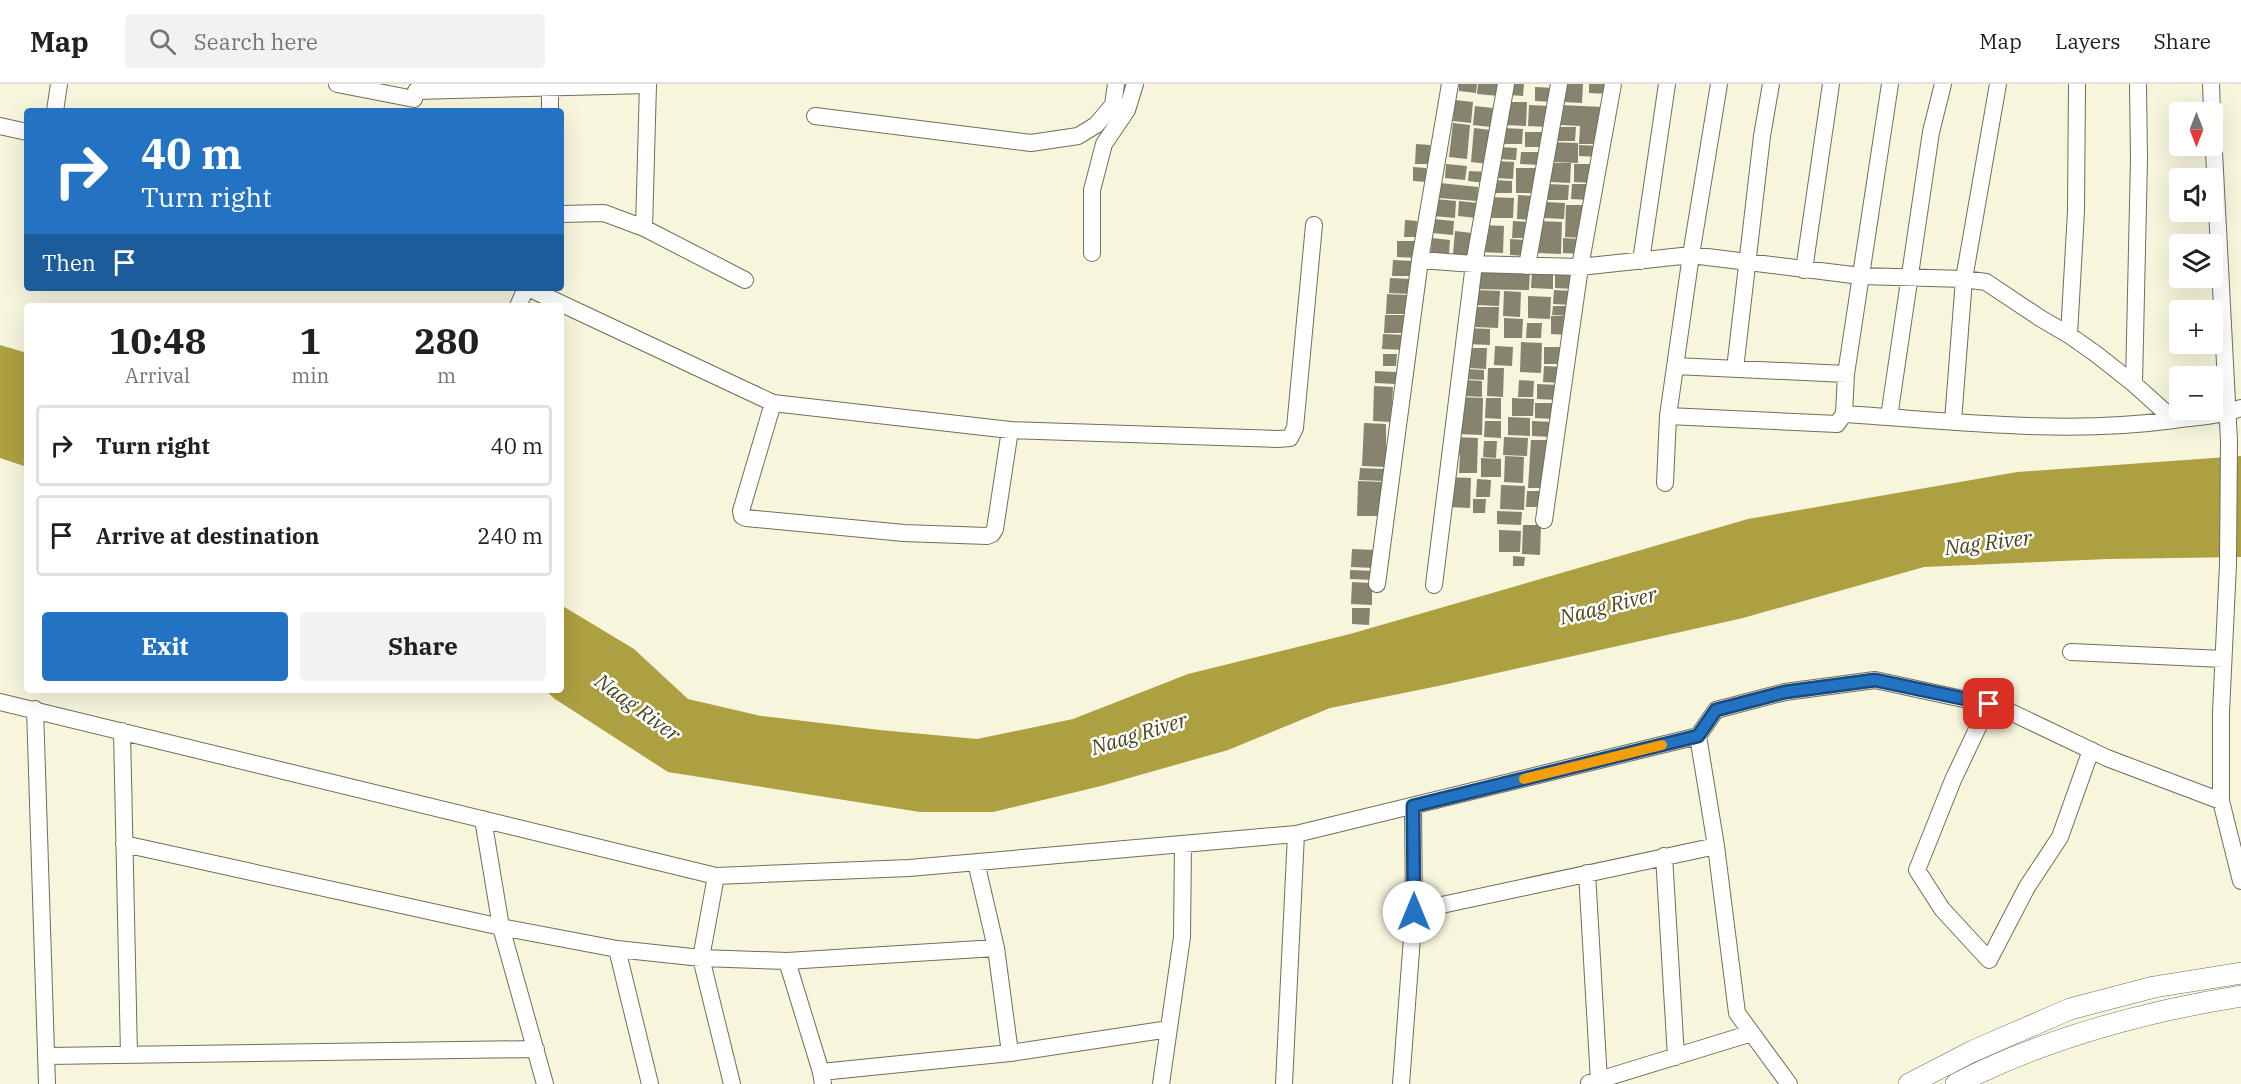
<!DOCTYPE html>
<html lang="en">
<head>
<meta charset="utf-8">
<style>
  :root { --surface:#fff; --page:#f2f2f2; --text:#202124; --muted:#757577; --line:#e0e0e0; --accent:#2373c2 }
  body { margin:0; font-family:"IBM Plex Serif",serif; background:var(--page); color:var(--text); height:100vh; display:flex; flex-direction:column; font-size:22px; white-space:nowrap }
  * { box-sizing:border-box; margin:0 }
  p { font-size:20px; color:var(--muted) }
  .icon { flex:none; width:33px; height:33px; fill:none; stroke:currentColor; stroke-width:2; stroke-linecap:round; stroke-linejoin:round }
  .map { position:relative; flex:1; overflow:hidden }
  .drawer { position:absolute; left:24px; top:219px; width:540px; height:390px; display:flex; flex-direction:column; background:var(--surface); border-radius:6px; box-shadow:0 6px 24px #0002 }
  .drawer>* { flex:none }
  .top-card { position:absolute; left:24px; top:24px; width:540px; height:183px; border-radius:6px; box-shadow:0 6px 24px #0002; background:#2373c2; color:#fff; overflow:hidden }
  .needle { width:39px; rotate:180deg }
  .buttons { position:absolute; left:2169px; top:18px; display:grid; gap:12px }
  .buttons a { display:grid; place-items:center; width:54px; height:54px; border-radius:6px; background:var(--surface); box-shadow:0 6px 24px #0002; font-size:30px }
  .pin { position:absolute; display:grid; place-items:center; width:51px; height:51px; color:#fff; margin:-26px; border-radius:12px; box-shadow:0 3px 9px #0006 }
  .me { position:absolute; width:66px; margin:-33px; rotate:0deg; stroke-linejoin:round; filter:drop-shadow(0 0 4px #0008) }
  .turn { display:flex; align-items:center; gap:21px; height:126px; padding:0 18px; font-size:27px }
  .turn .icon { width:78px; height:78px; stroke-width:2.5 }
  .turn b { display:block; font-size:42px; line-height:51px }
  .then { display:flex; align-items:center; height:57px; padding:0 18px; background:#0003; gap:12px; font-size:22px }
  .eta { display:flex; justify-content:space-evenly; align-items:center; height:102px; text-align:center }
  .eta b { font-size:36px; font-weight:700; line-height:42px }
  .button { display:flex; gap:12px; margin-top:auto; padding:12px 18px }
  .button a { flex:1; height:69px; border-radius:6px; background:var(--accent); color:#fff; font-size:24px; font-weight:700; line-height:69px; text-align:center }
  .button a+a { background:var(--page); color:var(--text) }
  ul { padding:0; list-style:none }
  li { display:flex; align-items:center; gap:18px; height:81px; margin:0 12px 9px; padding:0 6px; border:3px solid var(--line); border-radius:6px }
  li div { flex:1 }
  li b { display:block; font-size:22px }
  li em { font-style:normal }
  header { display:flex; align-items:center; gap:36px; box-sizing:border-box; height:84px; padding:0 30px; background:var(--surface); border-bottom:2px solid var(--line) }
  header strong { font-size:28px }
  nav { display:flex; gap:33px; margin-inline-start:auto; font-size:21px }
  .search { width:420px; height:54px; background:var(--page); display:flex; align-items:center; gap:15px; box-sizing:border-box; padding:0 21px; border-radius:6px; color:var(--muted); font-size:22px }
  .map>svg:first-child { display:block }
  .water { fill:#ada040 }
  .building { fill:#86836e }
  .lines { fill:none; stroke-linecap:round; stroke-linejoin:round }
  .minor-casing { stroke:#716e59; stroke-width:18 }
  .major-casing { stroke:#716e59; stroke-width:22 }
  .minor { stroke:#fff; stroke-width:16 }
  .major { stroke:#fff; stroke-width:21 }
  .route-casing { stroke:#174b7e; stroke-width:15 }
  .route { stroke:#2373c2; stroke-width:10 }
  .slow { stroke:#f59e0b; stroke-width:10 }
  .labels { text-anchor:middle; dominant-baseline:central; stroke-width:5; stroke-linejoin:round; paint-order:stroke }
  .water-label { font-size:21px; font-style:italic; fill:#4a451c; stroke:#fff }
</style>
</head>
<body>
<header>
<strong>Map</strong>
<div class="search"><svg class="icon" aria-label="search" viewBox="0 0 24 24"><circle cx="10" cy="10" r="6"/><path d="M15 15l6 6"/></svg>Search here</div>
<nav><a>Map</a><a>Layers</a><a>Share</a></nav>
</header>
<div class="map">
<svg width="2241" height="1000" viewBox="0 0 2241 1000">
  <rect width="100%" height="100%" fill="#f8f5dd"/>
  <path class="water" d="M 0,261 L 27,269 L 27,383 L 0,374 Z
    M 2241,372 L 2241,473 L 2108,475 L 1924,483 L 1743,534 L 1443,601 L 1330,624 L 1228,666 L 1101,702 L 993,728 L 920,728 L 668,688 L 555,615 L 545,606 L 561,606 L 561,521 L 634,565 L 688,615 L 761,632 L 880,646 L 977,655 L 1073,635 L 1188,590 L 1350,550 L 1748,435 L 2017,388 Z"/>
  <path class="building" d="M 1459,0 L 1477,0 L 1476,9 L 1459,7 Z
    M 1478,0 L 1501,0 L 1499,12 L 1477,10 Z
    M 1510,0 L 1524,0 L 1523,12 L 1510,11 Z
    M 1563,0 L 1583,0 L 1582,19 L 1562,18 Z
    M 1589,0 L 1609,0 L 1609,10 L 1589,9 Z
    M 1535,3 L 1555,4 L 1554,18 L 1535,17 Z
    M 1455,16 L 1473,18 L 1471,39 L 1453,37 Z
    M 1506,18 L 1527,18 L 1526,42 L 1505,41 Z
    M 1529,21 L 1549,22 L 1548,43 L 1528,42 Z
    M 1562,21 L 1602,23 L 1601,43 L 1587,42 L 1598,43 L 1598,60 L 1579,60 L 1580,42 L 1561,41 Z
    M 1475,22 L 1493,24 L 1491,43 L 1473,41 Z
    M 1453,39 L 1470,41 L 1467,75 L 1449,73 Z
    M 1559,43 L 1576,43 L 1575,57 L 1558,57 Z
    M 1474,44 L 1491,46 L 1488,80 L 1471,78 Z
    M 1503,44 L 1523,45 L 1522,60 L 1503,60 Z
    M 1525,48 L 1544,48 L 1544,63 L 1525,63 Z
    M 1551,58 L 1578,59 L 1578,79 L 1551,78 Z
    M 1416,60 L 1430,61 L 1429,80 L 1415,80 Z
    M 1579,61 L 1599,62 L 1598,73 L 1579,72 Z
    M 1499,63 L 1517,64 L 1516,76 L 1498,75 Z
    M 1521,68 L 1543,68 L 1542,81 L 1520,80 Z
    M 1496,77 L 1514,78 L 1513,95 L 1495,94 Z
    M 1551,79 L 1571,79 L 1570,99 L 1551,98 Z
    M 1446,80 L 1467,82 L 1465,96 L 1445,94 Z
    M 1574,80 L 1593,80 L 1592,99 L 1574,98 Z
    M 1413,83 L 1426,84 L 1426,98 L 1413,97 Z
    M 1516,84 L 1538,84 L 1538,109 L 1516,109 Z
    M 1469,87 L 1486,88 L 1485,99 L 1468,97 Z
    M 1493,96 L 1512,97 L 1512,109 L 1492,109 Z
    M 1440,99 L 1478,103 L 1477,117 L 1439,114 Z
    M 1548,100 L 1569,101 L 1568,116 L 1548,116 Z
    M 1572,100 L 1591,100 L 1590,116 L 1571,115 Z
    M 1518,111 L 1534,112 L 1533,136 L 1517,135 Z
    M 1489,113 L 1514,114 L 1513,134 L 1488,134 Z
    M 1435,115 L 1456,117 L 1455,134 L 1433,132 Z
    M 1459,117 L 1478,119 L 1477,134 L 1458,132 Z
    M 1545,118 L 1565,119 L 1564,135 L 1544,134 Z
    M 1566,121 L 1584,121 L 1583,154 L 1565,153 Z
    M 1433,135 L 1454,137 L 1453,151 L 1432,149 Z
    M 1405,136 L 1417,137 L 1416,153 L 1404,153 Z
    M 1513,137 L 1530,138 L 1529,154 L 1512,154 Z
    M 1539,137 L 1562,138 L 1561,170 L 1538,169 Z
    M 1482,141 L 1504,142 L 1503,169 L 1481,168 Z
    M 1455,147 L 1472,149 L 1470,172 L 1453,170 Z
    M 1432,154 L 1450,156 L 1449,170 L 1431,168 Z
    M 1563,154 L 1580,155 L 1580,170 L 1563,169 Z
    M 1510,155 L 1527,156 L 1526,172 L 1510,171 Z
    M 1397,157 L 1419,157 L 1418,174 L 1397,173 Z
    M 1393,176 L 1413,177 L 1412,192 L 1392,192 Z
    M 1475,185 L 1530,186 L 1529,206 L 1474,205 Z
    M 1555,185 L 1574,186 L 1574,205 L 1555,204 Z
    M 1532,186 L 1553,187 L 1553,205 L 1531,204 Z
    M 1390,194 L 1412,195 L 1411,210 L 1389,209 Z
    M 1476,206 L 1500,207 L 1499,222 L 1475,221 Z
    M 1554,206 L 1572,207 L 1571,221 L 1553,220 Z
    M 1504,207 L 1521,208 L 1520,233 L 1503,232 Z
    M 1387,210 L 1407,211 L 1407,230 L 1386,230 Z
    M 1528,212 L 1551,213 L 1550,235 L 1528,234 Z
    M 1553,222 L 1572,222 L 1572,232 L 1552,231 Z
    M 1476,223 L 1499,223 L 1498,244 L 1475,243 Z
    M 1385,231 L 1407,231 L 1406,249 L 1384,249 Z
    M 1551,232 L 1569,232 L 1568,251 L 1551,250 Z
    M 1504,234 L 1523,235 L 1522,254 L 1504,254 Z
    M 1527,239 L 1542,239 L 1541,254 L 1526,254 Z
    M 1467,244 L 1490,245 L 1490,261 L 1467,260 Z
    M 1383,250 L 1406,251 L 1405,266 L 1382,265 Z
    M 1521,258 L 1542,259 L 1541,289 L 1520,288 Z
    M 1495,262 L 1513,263 L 1512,282 L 1494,281 Z
    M 1544,263 L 1566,263 L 1565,280 L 1544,280 Z
    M 1469,264 L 1487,264 L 1486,285 L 1468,284 Z
    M 1383,270 L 1397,270 L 1396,282 L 1383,282 Z
    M 1544,282 L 1561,283 L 1561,299 L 1543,298 Z
    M 1488,284 L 1504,284 L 1503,313 L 1487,312 Z
    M 1465,285 L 1484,286 L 1484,296 L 1465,295 Z
    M 1375,287 L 1396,288 L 1396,300 L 1375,299 Z
    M 1465,296 L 1482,297 L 1482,313 L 1465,312 Z
    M 1519,296 L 1534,297 L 1533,313 L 1518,313 Z
    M 1537,300 L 1558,301 L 1558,316 L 1537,315 Z
    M 1374,302 L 1393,303 L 1391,338 L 1373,337 Z
    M 1459,313 L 1483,314 L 1482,351 L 1458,350 Z
    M 1486,314 L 1501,314 L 1501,335 L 1485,334 Z
    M 1512,314 L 1534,315 L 1533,332 L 1512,332 Z
    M 1535,319 L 1554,319 L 1554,335 L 1535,334 Z
    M 1508,333 L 1530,334 L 1530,352 L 1508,351 Z
    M 1485,337 L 1501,337 L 1501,354 L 1484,353 Z
    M 1532,337 L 1552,338 L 1551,353 L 1532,352 Z
    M 1364,339 L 1386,340 L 1386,383 L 1362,382 Z
    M 1455,353 L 1478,354 L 1477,389 L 1459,389 L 1460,371 L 1455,371 Z
    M 1504,353 L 1528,354 L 1527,372 L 1503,371 Z
    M 1531,356 L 1548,356 L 1544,404 L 1528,404 Z
    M 1484,357 L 1497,357 L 1496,374 L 1483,373 Z
    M 1505,372 L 1524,373 L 1523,399 L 1504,398 Z
    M 1481,374 L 1501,375 L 1501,393 L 1481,393 Z
    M 1360,384 L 1385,385 L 1384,397 L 1359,396 Z
    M 1449,393 L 1471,394 L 1470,424 L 1448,423 Z
    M 1477,395 L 1491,396 L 1490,413 L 1476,413 Z
    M 1358,397 L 1384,398 L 1382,432 L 1357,432 Z
    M 1501,401 L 1525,402 L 1524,426 L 1500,425 Z
    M 1527,407 L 1541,407 L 1540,423 L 1526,423 Z
    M 1473,415 L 1486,415 L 1485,429 L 1473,429 Z
    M 1497,427 L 1522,428 L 1521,441 L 1497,440 Z
    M 1523,441 L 1541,441 L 1540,471 L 1522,470 Z
    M 1499,446 L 1521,447 L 1520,468 L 1499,468 Z
    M 1352,465 L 1375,466 L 1374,484 L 1351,483 Z
    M 1513,472 L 1525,473 L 1524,482 L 1513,482 Z
    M 1350,486 L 1374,487 L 1374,496 L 1350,495 Z
    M 1352,498 L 1372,499 L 1372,521 L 1351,520 Z
    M 1352,524 L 1370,524 L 1369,541 L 1352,540 Z"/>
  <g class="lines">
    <g class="minor-casing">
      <path id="minor" d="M 337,0 L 414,15
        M 1506,0 L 1474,180 L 1580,183 L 1613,0
        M 1719,0 L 1691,171 L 1668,332 L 1837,340 L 1844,330 C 1954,337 2064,351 2174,336 C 2196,333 2220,332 2241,324
        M 2211,0 L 2212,28
        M 550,3 L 550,27
        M 416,7 L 648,1
        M 55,27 L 59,0
        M 2212,29 L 2229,357 L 2228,480 L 2221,628 L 2221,717 L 2241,797
        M 815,32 L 1031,59 L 1078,52 L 1096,41 L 1113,21 L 1116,0
        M 0,42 L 27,48
        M 561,130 L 604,129 L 644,144 L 745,196
        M 644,144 L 648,0
        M 1092,169 L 1092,106 L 1104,60 L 1127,26 L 1135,0
        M 1641,177 L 1667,0
        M 1527,182 L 1559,0
        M 1804,186 L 1831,0
        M 528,204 L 773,319 L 1010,346 L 1278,355 L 1290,354 L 1295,344 L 1314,141
        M 518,222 L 526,204
        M 2069,251 L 2076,127 L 2077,0
        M 1675,282 L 1846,290
        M 1735,285 L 1762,52 L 1771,0
        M 2134,300 L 2139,75 L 2138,0
        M 773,319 L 741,427 L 742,432 L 746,434 L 904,449 L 987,452 L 992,450 L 995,445 L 1010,346
        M 1844,330 L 1846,290 L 1890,0
        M 1889,333 L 1931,48 L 1943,0
        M 1953,337 L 1964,195 L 1998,0
        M 1665,399 L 1668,332
        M 1544,436 L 1580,183 L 1691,171 L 1861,192 L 1964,195 L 1986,198 L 2040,234 L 2069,251 L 2096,270 L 2134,300 L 2174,336
        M 1377,500 L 1420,176
        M 1434,501 L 1474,180 L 1420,176 L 1450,0
        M 2071,568 L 2223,575
        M 0,618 L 716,792 L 909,784 L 1296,750 L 1284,1000
        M 1989,620 L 1953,696 L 1917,786 L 1942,825 L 1989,876 L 2027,803 L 2060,753 L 2091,666
        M 35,625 L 47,1000
        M 122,647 L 129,971
        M 1698,652 L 1716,762 L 1737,929 L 1789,1000
        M 1413,722 L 1414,827
        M 483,735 L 501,843 L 545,1000
        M 1296,750 L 1698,652 L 1716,626 L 1785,608 L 1875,596 L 2000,623 L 2107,674 L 2221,717
        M 124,760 L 501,843 L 617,865 L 701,874 L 787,877 L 996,864
        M 1664,772 L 1676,973
        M 976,778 L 996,864 L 1010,969
        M 1587,789 L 1599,997
        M 716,792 L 701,874 L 732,1000
        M 617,865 L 650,1000
        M 787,877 L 821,988
        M 46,972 L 536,965
        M 1589,999 L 1752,949
        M 823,1000 L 821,988 L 1010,969 L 1169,945
        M 1161,1000 L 1182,853 L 1183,760
        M 1401,1000 L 1414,827 L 1716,762"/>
    </g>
    <g class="major-casing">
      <path id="major" d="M 1909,1000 L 1973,967 L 2070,925 L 2154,903 L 2241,889
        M 1956,1000 C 2046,954 2142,928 2241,912"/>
    </g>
    <use href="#minor" class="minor"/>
    <use href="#major" class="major"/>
  </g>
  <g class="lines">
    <g class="route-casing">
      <path id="route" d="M 1414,828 L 1413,722 L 1698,652 L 1716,626 L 1785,608 L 1875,596 L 1989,620"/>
    </g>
    <use href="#route" class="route"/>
    <path class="slow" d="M 1524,695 L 1662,661"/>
  </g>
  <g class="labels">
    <g class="water-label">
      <text transform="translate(1988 458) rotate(-7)">Nag River</text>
      <text transform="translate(1608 521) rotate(-14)">Naag River</text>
      <text transform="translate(638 623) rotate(36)">Naag River</text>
      <text transform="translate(1139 649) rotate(-17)">Naag River</text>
    </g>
  </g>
</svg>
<div class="buttons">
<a><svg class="needle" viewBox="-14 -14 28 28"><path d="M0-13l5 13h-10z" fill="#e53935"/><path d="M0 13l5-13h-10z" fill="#757577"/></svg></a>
<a><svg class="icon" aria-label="sound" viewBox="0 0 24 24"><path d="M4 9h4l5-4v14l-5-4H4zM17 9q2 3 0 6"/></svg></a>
<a><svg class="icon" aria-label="layers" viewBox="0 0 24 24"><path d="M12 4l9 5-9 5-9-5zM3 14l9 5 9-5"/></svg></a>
<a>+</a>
<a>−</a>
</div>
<div class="pin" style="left:1989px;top:620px;background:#d93025"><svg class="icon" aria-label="arrive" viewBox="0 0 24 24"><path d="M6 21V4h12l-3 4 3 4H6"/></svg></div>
<svg class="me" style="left:1414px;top:828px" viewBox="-20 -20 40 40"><circle r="19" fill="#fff"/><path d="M0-13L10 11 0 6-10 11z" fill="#2373c2"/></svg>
<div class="top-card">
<div class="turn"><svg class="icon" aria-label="right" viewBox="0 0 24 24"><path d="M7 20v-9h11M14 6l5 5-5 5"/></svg><div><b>40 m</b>Turn right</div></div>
<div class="then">Then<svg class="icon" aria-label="arrive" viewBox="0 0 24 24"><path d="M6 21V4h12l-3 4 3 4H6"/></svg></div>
</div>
<section class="drawer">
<div class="eta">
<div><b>10:48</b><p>Arrival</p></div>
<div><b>1</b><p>min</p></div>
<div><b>280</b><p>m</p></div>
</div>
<ul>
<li><svg class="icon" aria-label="right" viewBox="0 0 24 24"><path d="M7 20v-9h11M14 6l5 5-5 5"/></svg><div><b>Turn right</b></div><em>40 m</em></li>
<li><svg class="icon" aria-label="arrive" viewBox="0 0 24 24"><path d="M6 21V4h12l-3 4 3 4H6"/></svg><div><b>Arrive at destination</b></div><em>240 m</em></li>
</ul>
<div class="button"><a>Exit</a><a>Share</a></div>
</section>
</div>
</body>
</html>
